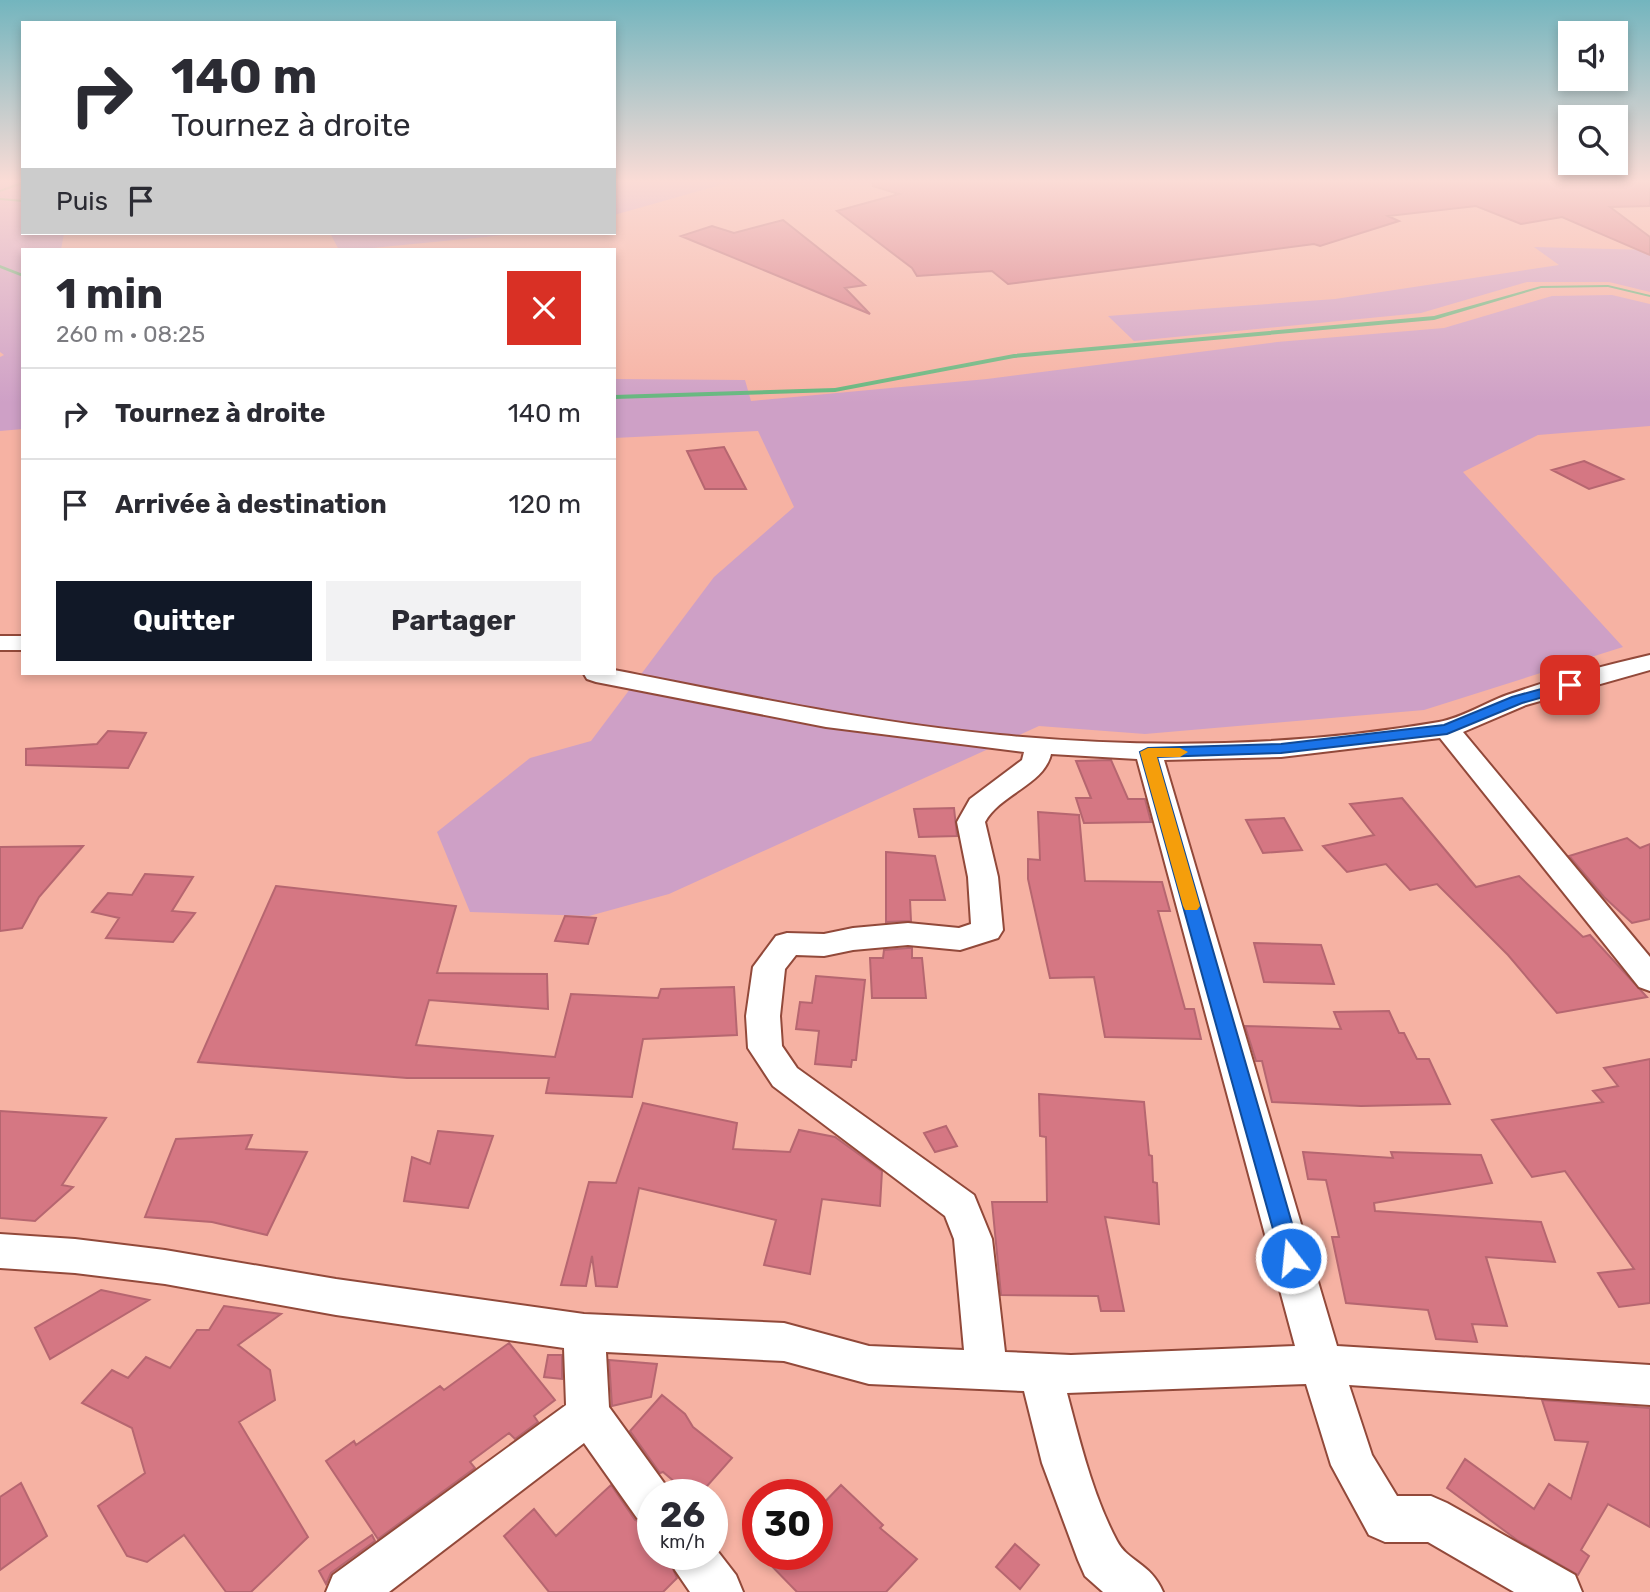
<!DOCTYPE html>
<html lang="fr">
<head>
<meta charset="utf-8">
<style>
  :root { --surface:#fff; --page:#f2f2f3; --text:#2b2b33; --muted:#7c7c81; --line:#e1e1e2; --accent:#111827 }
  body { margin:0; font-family:Rubik,sans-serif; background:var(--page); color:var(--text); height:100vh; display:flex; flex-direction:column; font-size:26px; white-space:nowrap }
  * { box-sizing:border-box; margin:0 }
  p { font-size:23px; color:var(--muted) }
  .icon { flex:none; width:38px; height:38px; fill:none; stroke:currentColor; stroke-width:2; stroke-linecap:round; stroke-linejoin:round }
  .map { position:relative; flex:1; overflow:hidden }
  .side { position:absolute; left:21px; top:248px; width:595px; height:427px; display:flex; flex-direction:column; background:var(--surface); border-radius:0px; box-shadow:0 4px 10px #0003 }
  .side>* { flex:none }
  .guide { position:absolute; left:21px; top:21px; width:595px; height:214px; border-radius:0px; box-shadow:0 4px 10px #0003; background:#fff; color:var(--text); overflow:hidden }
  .controls { position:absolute; left:1558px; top:21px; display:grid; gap:14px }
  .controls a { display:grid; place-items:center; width:70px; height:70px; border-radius:0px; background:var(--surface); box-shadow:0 4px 10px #0003; font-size:35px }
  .speed { position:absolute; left:637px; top:1479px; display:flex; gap:14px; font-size:35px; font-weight:700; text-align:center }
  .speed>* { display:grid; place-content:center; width:91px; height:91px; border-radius:50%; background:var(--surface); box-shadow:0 4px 10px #0003; line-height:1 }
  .speed small { font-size:18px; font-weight:400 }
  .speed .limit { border:10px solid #d22; background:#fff; color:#111 }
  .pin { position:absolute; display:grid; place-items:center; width:60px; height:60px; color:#fff; margin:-30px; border-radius:14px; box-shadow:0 4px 10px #0006 }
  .me { position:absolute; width:77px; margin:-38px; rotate:344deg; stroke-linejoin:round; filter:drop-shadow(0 0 5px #0008) }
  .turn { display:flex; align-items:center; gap:24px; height:147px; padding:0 35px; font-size:32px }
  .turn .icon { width:91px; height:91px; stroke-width:2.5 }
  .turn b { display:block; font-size:49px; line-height:60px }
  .then { display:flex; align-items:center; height:66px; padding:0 35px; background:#0003; gap:14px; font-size:26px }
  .round { display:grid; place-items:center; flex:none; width:74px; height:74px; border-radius:0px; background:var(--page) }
  .head { display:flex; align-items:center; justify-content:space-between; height:119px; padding:0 35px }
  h1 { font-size:42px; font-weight:700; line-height:52px }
  .action { display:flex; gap:14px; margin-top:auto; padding:14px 35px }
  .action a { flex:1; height:80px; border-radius:0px; background:var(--accent); color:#fff; font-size:28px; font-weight:700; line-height:80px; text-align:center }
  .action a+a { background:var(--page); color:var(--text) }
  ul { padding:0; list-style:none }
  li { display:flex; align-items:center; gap:21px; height:91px; padding:0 35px; border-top:2px solid var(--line) }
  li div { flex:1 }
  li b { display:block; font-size:26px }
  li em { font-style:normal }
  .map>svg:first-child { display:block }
  .green { fill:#cea0c6 }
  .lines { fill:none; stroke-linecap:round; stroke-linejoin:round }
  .stream { fill:#64b77e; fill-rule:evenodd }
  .building { fill:#d57783; stroke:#b66670; stroke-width:2 }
  .street-casing { stroke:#92493a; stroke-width:4 }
  .street { fill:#fff; fill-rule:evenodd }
  .route { fill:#1a73e8; stroke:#114b97; stroke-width:2 }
  .slow { fill:#f59e0b }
</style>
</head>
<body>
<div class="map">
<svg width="1650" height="1592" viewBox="0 0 1650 1592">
  <rect width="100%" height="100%" fill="#f6b2a3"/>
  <path class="green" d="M 0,180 L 23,180 L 23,233 L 64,233 L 61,250 L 23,250 L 23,429 L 0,431 L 0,357 L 4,355 L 0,352 Z
    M 614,180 L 738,180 L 614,215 Z
    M 330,233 L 525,233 L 352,250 L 339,250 Z
    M 1534,247 L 1650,250 L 1650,292 L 1609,282 L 1527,282 L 1421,313 L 1134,341 L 1108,316 L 1335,299 L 1559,265 Z
    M 1612,295 L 1650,304 L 1650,426 L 1538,435 L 1463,472 L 1623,647 L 1424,710 L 1145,734 L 1039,726 L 669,894 L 589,916 L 470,912 L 437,832 L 530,758 L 591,741 L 714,577 L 794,507 L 758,431 L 614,438 L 614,379 L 745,380 L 751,401 L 987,379 L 1277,342 L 1444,328 L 1552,296 Z"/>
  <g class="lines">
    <path class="stream" d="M 23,181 L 23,184 L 0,192 L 0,190 Z
      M 0,198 L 23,200 L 23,202 L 0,200 Z
      M 0,265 L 23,274 L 23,277 L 0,268 Z
      M 1608,285 L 1650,295 L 1650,297 L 1608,287 L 1541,288 L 1434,320 L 1014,358 L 835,392 L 614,399 L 614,395 L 835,388 L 1014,354 L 1434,316 L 1541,286 Z"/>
  </g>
  <path class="building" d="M 873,180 L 1650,180 L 1650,206 L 1610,207 L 1650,237 L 1650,255 L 1562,217 L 1521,224 L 1476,206 L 1388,216 L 1399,221 L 1320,246 L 1314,244 L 1008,284 L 992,271 L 917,276 L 912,268 L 837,211 L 899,194 L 873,186 Z
    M 783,220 L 865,285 L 845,288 L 870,314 L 681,236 L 712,226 L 734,233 Z
    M 724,447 L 746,489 L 705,489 L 687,451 Z
    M 1584,461 L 1623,479 L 1589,489 L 1552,470 Z
    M 108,731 L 146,733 L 128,768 L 26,765 L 26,749 L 97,744 Z
    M 1111,760 L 1128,799 L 1145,799 L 1151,822 L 1084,823 L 1076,798 L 1091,798 L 1076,761 Z
    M 1402,798 L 1476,887 L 1519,876 L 1583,937 L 1590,935 L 1647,997 L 1557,1013 L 1508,955 L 1437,884 L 1410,890 L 1386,864 L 1347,872 L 1323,846 L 1374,835 L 1350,804 Z
    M 954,808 L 957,836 L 919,837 L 914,809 Z
    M 1038,812 L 1079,815 L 1085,881 L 1162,882 L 1170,911 L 1158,911 L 1185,1009 L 1194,1009 L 1201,1039 L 1105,1037 L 1094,977 L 1050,978 L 1028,879 L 1028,859 L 1040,860 Z
    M 1284,818 L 1302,850 L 1263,853 L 1246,820 Z
    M 1627,838 L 1640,848 L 1650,844 L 1650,919 L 1632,923 L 1604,897 L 1569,856 Z
    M 83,846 L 39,897 L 22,928 L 0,931 L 0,847 Z
    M 886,852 L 935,856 L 945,900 L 910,900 L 911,921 L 886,922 Z
    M 145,874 L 193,877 L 172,911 L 195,913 L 173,942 L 106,938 L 119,918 L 92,912 L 108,893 L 132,895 Z
    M 276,886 L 456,906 L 437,973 L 547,974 L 548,1009 L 429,1000 L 416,1045 L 555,1057 L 571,994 L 658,998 L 661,989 L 734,987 L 737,1035 L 643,1039 L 632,1097 L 546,1093 L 549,1078 L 407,1078 L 198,1062 Z
    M 565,916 L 596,918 L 588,944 L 555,941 Z
    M 1254,943 L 1321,945 L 1334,984 L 1264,982 Z
    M 908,948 L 912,948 L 912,958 L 922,958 L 926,998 L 872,998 L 870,958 L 883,958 L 884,950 Z
    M 816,976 L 865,980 L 856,1060 L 852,1060 L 851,1067 L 815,1064 L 819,1031 L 796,1029 L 800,1002 L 812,1003 Z
    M 1389,1011 L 1399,1033 L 1404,1033 L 1417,1059 L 1429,1059 L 1450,1104 L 1361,1106 L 1272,1102 L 1262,1061 L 1256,1061 L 1245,1026 L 1341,1029 L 1334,1012 Z
    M 1650,1059 L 1650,1303 L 1619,1307 L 1598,1273 L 1634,1269 L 1565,1171 L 1532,1177 L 1492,1120 L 1603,1102 L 1593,1091 L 1618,1086 L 1604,1068 Z
    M 1039,1094 L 1144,1102 L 1149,1155 L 1152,1156 L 1153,1182 L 1157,1183 L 1159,1224 L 1105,1217 L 1124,1311 L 1101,1311 L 1098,1296 L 1001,1295 L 992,1202 L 1047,1202 L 1046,1137 L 1040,1136 Z
    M 643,1103 L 737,1123 L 733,1149 L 790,1152 L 799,1130 L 835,1137 L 882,1171 L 880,1206 L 822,1199 L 810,1274 L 764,1265 L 776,1220 L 639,1188 L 617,1287 L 596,1286 L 592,1256 L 586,1286 L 561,1285 L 589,1182 L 616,1183 Z
    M 0,1111 L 106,1118 L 62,1185 L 73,1187 L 35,1221 L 0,1218 Z
    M 946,1126 L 957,1146 L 935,1152 L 924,1133 Z
    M 438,1131 L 493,1136 L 468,1208 L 404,1201 L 412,1157 L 430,1164 Z
    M 252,1135 L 246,1149 L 307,1152 L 267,1235 L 212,1222 L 145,1217 L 176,1139 Z
    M 1303,1152 L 1393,1158 L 1391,1152 L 1481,1155 L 1492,1183 L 1374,1203 L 1375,1211 L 1541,1222 L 1555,1262 L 1486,1257 L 1507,1326 L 1472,1324 L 1477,1342 L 1436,1339 L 1428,1310 L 1346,1303 L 1332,1237 L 1339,1237 L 1326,1180 L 1308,1179 Z
    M 101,1290 L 149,1300 L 50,1359 L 35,1328 Z
    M 224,1306 L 281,1314 L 238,1345 L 270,1370 L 275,1400 L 239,1422 L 308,1537 L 251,1592 L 226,1592 L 184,1535 L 147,1562 L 127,1556 L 98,1506 L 145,1473 L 132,1428 L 82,1403 L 112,1370 L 128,1378 L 146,1357 L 170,1368 L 197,1330 L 209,1330 Z
    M 509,1343 L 555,1400 L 534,1416 L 538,1422 L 515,1439 L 509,1433 L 470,1462 L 475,1468 L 378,1539 L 326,1461 L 354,1441 L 356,1445 L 440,1386 L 444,1390 Z
    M 548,1355 L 562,1355 L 562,1379 L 544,1377 Z
    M 609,1360 L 657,1364 L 651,1397 L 612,1406 Z
    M 662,1395 L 685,1414 L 693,1427 L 732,1458 L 700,1494 L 689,1494 L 663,1472 L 660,1473 L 630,1431 Z
    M 1542,1400 L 1650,1408 L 1650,1527 L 1608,1504 L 1581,1550 L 1589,1556 L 1578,1575 L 1517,1540 L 1447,1488 L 1465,1459 L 1534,1509 L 1549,1484 L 1571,1499 L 1588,1442 L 1555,1440 Z
    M 21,1483 L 47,1536 L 0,1570 L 0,1497 Z
    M 611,1485 L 635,1520 L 653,1526 L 653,1554 L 666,1554 L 677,1578 L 663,1592 L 549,1592 L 504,1536 L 534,1509 L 556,1536 Z
    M 841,1485 L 883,1525 L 880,1528 L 917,1559 L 886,1592 L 797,1592 L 760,1554 L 817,1554 L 817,1510 Z
    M 372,1535 L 375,1541 L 331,1573 L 326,1584 L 319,1571 Z
    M 1015,1544 L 1039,1565 L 1020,1589 L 996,1567 Z"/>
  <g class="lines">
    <g class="street-casing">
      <path id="street" d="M 0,636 L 23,636 L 23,650 L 0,650 Z
        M 1650,655 L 1650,670 L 1526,705 L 1463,732 L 1650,957 L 1650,991 L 1639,987 L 1440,738 L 1281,757 L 1164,760 L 1337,1346 L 1650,1365 L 1650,1405 L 1349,1385 L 1372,1455 L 1397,1496 L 1431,1496 L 1447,1503 L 1575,1575 L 1582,1592 L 1514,1592 L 1428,1542 L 1385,1542 L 1369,1535 L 1331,1465 L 1306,1384 L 1067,1393 C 1080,1442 1093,1496 1117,1541 C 1127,1561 1151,1563 1163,1592 L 1103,1592 L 1085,1576 L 1078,1560 L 1042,1463 L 1024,1391 L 869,1384 L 784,1361 L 606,1352 L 609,1407 L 672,1494 L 653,1494 L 653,1524 L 637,1518 L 584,1443 L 389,1592 L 326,1592 L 333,1575 L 566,1405 L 564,1348 L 336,1315 L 165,1284 L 75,1273 L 0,1268 L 0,1234 L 75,1239 L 165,1250 L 336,1279 L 584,1314 L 784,1323 L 869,1346 L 964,1350 L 954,1239 L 945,1216 L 773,1086 L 748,1048 L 746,1016 L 753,967 L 776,936 L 787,933 L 824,934 L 853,928 L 908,923 L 959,928 L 971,924 L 968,877 L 957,822 L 970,799 L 1022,760 L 1024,752 L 826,727 L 596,682 L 587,679 L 584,674 L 614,674 L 614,670 C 742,695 871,723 1000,735 C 1146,749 1294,747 1439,722 C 1462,718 1485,703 1507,695 C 1553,679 1603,666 1650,655 ZM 1051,754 L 1137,759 L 1295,1346 L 1071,1355 L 1005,1352 L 992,1239 L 974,1195 L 797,1068 L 782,1046 L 780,1016 L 785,969 L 796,955 L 824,956 L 853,950 L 908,945 L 960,950 L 998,938 L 1003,930 L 998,877 L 985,822 C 1000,794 1044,785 1051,754 Z
        M 712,1544 L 736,1575 L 743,1592 L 690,1592 L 675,1570 L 668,1554 L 712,1554 Z"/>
    </g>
    <use href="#street" class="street"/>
  </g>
  <linearGradient id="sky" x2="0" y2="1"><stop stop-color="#73b5be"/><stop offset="0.45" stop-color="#fbdcd6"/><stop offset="1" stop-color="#fbdcd6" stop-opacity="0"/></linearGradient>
  <rect width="1650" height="403" fill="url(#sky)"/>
  <path class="route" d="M 1570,681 L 1575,682 L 1577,685 L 1575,688 L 1522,703 L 1447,734 L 1281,753 L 1157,757 L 1302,1258 L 1299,1265 L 1291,1267 L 1283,1265 L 1140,752 L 1148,748 L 1281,744 L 1444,725 L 1512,697 Z"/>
  <path class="slow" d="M 1148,748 L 1180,748 L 1188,752 L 1180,757 L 1157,757 L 1200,906 L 1197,910 L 1185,910 L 1183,906 L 1140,752 Z"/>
</svg>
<div class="controls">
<a><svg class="icon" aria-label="sound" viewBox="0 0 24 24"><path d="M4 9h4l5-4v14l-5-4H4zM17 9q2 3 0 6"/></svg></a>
<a><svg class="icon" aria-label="search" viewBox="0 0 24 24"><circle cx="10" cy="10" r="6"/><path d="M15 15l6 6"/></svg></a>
</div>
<div class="speed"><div>26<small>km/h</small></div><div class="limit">30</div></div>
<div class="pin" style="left:1570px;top:685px;background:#d93025"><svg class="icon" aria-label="arrive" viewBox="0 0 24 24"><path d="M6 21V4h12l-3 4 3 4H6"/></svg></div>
<svg class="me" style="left:1291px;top:1258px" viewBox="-20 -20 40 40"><circle r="17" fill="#1a73e8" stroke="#fff" stroke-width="3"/><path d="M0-11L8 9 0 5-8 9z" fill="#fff"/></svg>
<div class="guide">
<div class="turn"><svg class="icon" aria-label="right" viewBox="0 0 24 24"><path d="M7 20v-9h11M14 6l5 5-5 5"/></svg><div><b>140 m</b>Tournez à droite</div></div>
<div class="then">Puis<svg class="icon" aria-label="arrive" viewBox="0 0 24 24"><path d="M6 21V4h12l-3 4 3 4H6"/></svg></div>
</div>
<section class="side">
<div class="head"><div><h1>1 min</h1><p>260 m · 08:25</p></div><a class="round" style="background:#d93025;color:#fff"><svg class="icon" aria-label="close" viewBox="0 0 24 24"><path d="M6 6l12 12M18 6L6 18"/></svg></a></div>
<ul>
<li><svg class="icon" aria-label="right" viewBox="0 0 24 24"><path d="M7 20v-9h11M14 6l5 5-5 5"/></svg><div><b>Tournez à droite</b></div><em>140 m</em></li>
<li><svg class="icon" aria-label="arrive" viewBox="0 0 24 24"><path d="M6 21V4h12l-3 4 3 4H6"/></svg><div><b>Arrivée à destination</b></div><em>120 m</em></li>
</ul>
<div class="action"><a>Quitter</a><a>Partager</a></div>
</section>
</div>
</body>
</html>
